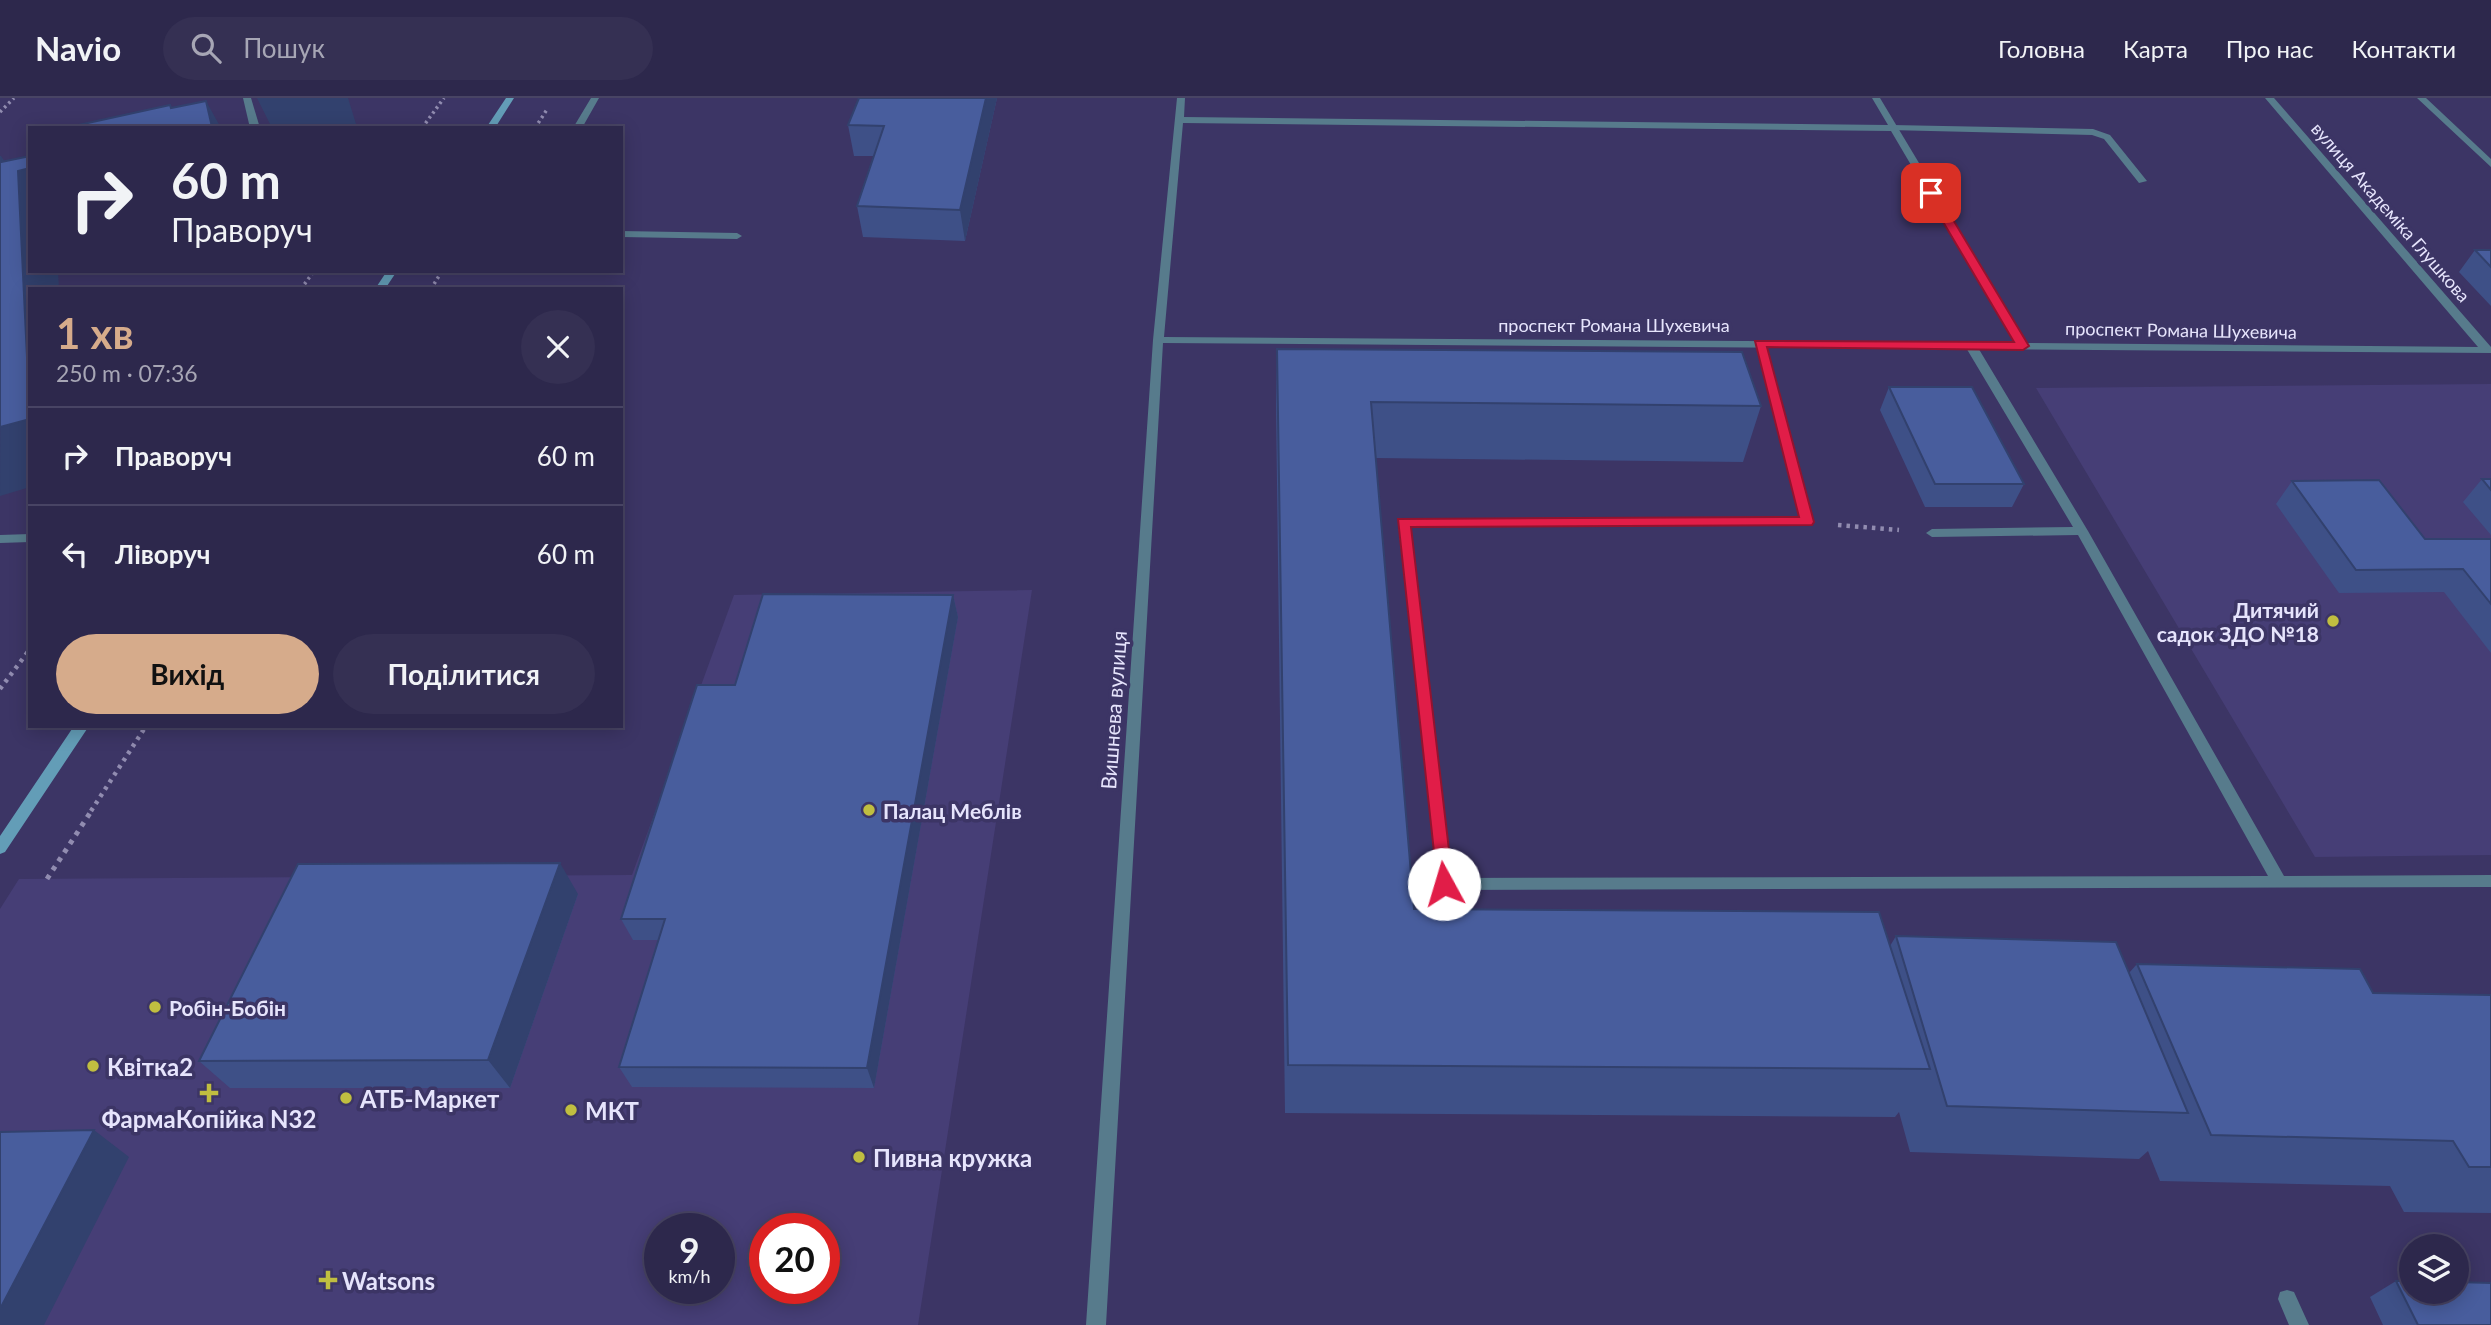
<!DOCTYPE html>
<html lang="uk">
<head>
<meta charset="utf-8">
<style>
  :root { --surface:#2d284c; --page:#353053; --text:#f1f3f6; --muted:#a7a6b5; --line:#484464; --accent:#d6ab8b }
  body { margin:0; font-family:Lato,sans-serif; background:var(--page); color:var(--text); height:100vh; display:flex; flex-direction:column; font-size:26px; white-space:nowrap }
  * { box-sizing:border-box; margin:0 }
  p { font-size:23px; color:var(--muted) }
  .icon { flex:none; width:38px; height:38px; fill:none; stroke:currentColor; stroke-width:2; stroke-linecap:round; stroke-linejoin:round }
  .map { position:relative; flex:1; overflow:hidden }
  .drawer { position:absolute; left:28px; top:189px; width:595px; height:441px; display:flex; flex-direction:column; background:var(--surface); border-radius:0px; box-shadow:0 4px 18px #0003,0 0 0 2px var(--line) }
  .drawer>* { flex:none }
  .banner { position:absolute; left:28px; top:28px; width:595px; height:147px; border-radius:0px; box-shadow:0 4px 18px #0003,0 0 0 2px var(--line); background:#2d284c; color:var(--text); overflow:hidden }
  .fabs { position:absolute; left:2399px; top:1136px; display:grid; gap:14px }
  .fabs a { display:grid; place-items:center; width:70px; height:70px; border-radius:50%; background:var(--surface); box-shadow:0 4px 18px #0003,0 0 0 2px var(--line); font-size:35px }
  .speed { position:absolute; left:644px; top:1115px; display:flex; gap:14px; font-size:35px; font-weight:700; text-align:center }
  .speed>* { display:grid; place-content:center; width:91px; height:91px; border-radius:50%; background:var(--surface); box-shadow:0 4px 18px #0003,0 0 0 2px var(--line); line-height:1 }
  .speed small { font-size:18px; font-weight:400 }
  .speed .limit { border:10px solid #d22; background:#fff; color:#111 }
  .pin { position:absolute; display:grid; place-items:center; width:60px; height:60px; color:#fff; margin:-30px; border-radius:14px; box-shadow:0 4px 10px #0006 }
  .me { position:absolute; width:77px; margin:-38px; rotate:354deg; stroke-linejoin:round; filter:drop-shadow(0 0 5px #0008) }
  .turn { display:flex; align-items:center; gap:24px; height:147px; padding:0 28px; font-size:32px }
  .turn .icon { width:91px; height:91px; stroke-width:2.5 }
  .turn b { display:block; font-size:49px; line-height:60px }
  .round { display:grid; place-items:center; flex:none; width:74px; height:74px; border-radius:37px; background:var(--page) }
  .headline { display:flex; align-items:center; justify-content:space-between; height:119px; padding:0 28px }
  h1 { font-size:42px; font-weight:700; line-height:52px; color:var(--accent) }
  .primary-button { display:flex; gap:14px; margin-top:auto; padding:14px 28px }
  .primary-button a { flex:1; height:80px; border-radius:42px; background:var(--accent); color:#111; font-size:28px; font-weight:700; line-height:80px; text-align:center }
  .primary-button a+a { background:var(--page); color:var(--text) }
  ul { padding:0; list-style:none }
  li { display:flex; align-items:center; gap:21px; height:98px; padding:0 28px; border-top:2px solid var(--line) }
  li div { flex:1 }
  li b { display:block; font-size:26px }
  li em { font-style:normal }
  header { display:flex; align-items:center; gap:42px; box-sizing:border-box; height:98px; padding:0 35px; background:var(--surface); border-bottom:2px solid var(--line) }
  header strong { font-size:33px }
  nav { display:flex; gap:38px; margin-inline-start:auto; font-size:24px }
  .search { width:490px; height:63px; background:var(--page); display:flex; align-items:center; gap:18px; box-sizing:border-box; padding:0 24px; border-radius:38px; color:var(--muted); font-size:26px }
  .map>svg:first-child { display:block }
  .built { fill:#463e76; fill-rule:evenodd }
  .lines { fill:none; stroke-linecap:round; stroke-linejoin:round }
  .path-far2 { stroke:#918cb0; stroke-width:3.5; stroke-dasharray:2.5 3.5; stroke-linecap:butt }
  .path-far1 { stroke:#918cb0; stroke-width:4.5; stroke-dasharray:3.5 5; stroke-linecap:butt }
  .path { stroke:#918cb0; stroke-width:5; stroke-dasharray:4.5 6; stroke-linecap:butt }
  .lane { fill:#577b8c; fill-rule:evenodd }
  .street { fill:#577b8c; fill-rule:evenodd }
  .secondary { fill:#639db7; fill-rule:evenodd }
  .wall { fill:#3e5087 }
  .shaded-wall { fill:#32416e }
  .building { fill:#485d9d; stroke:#32416e; stroke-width:2 }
  .route { fill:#e11d48; stroke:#92132f; stroke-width:2 }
  .poi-dot { fill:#c0be40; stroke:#3c3565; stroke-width:2.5 }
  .labels { text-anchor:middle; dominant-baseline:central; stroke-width:7; stroke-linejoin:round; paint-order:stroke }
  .far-street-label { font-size:18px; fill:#e6e4fc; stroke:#3c3565 }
  .poi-label { font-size:21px; font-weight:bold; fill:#e6e4fc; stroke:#3c3565; text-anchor:start }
  .street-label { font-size:21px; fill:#e6e4fc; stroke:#3c3565 }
  .near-poi-label { font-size:24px; font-weight:bold; fill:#e6e4fc; stroke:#3c3565; text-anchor:start }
</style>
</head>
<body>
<header>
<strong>Navio</strong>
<div class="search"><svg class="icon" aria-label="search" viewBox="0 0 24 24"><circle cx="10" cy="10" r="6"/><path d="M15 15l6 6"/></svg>Пошук</div>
<nav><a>Головна</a><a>Карта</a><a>Про нас</a><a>Контакти</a></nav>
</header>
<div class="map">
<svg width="2491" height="1227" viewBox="0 0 2491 1227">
  <rect width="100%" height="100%" fill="#3c3565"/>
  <path class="built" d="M 2491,286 L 2491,757 L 2315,759 L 2036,290 Z
    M 1032,492 L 918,1227 L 0,1227 L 0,811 L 19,781 L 632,777 L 734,497 ZM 660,1130 L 719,1130 L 719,1190 L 660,1190 ZM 765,1130 L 824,1130 L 824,1190 L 765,1190 Z"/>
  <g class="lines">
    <path class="path-far2" d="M 0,14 L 14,0
      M 422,30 L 444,0
      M 535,30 L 548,10
      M 301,191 L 314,173
      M 431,191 L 442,173"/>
    <path class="path-far1" d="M 1838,427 L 1899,432
      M 0,591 L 30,551
      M 91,713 L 146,628"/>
    <path class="path" d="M 47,781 L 92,712"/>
    <path class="lane" d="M 243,0 L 251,0 L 260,30 L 250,30 Z
      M 591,0 L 599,0 L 582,30 L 573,30 Z
      M 1892,27 L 2093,31 L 2110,37 L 2147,83 L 2139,85 L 2104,41 L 2092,37 L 1889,32 L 1887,30 Z
      M 621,133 L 737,135 L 742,138 L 737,141 L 621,139 Z
      M 1760,242 L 1765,245 L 1813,424 L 1811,427 L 1411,429 L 1451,780 L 2268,778 L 2078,437 L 1932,439 L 1926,435 L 1932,431 L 2073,429 L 1965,248 L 1971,245 L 1977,248 L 2088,433 L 2284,778 L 2491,777 L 2491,789 L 1444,792 L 1439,791 L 1398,425 L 1404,421 L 1800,420 L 1755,245 Z
      M 30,436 L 30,444 L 0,445 L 0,437 Z
      M 2287,1192 L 2294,1194 L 2309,1227 L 2289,1227 L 2278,1201 L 2280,1194 Z"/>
    <path class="street" d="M 1177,0 L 1185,0 L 1184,19 L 1888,27 L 1872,0 L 1880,0 L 2027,245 L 2478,249 L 2265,0 L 2274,0 L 2491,249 L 2491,255 L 1163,245 L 1106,1227 L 1086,1227 L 1153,242 ZM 1183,25 L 1891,33 L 2016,245 L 1164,239 Z
      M 2417,0 L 2426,0 L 2491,61 L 2491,69 Z"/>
    <path class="secondary" d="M 506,0 L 514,0 L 495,30 L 486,30 Z
      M 387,173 L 397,173 L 385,191 L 375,191 Z
      M 74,628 L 89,628 L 5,754 L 0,756 L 0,738 Z"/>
  </g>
  <path class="wall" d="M 997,0 L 965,143 L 863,139 L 857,108 L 874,58 L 854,58 L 848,27 Z
    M 2475,152 L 2491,152 L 2491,208 L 2459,174 Z
    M 1277,251 L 1761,308 L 1743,364 L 1376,360 L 1414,811 L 1890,848 L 1896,838 L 2129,875 L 2137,866 L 2373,895 L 2491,897 L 2491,1115 L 2404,1114 L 2390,1088 L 2160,1083 L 2148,1053 L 2139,1061 L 1910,1054 L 1899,1014 L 1895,1019 L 1285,1015 L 1276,307 Z
    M 1889,289 L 2024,386 L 2012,409 L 1925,409 L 1880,312 Z
    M 2482,381 L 2491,381 L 2491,437 L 2463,404 Z
    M 2292,383 L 2425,441 L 2491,441 L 2491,555 L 2444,494 L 2339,495 L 2276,406 Z
    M 953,497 L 958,519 L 874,990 L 632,989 L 619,969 L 658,842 L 633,842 L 621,821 L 735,587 Z
    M 578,796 L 510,990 L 230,990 L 199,963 Z
    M 2396,1183 L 2491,1227 L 2383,1227 L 2370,1199 Z"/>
  <path class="shaded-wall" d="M 257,0 L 348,0 L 356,26 L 338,30 L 272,30 Z
    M 986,0 L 997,0 L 965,143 L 960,112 Z
    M 206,3 L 221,30 L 210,30 Z
    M 1,58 L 19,85 L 18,73 L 30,70 L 30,173 L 58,173 L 59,191 L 30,191 L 30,389 L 0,398 Z
    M 953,497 L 958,519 L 874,990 L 867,970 Z
    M 560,765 L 578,796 L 510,990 L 488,962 Z
    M 94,1032 L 129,1059 L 44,1227 L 0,1227 L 0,1211 Z"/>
  <path class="building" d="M 859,0 L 986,0 L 960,112 L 857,108 L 884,28 L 848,27 Z
    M 206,3 L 212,29 L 210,30 L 65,30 L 170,7 L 171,10 Z
    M 0,58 L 1,64 L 30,58 L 30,70 L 18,73 L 30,321 L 0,329 Z
    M 2475,152 L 2491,152 L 2491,169 Z
    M 1277,251 L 1742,254 L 1761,308 L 1371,304 L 1414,811 L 1879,814 L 1930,971 L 1288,967 Z
    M 1889,289 L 1972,289 L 2024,386 L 1935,386 Z
    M 2482,381 L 2491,381 L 2491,392 Z
    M 2379,382 L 2425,441 L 2491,441 L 2491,506 L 2463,471 L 2356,472 L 2292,383 Z
    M 763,496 L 953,497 L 867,970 L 619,969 L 665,821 L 621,821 L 697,587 L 735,587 Z
    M 560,765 L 488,962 L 199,963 L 298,766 Z
    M 1896,838 L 2116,844 L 2188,1015 L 1947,1008 Z
    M 2137,866 L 2360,871 L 2373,895 L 2491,897 L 2491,1069 L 2469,1069 L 2453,1043 L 2211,1037 Z
    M 94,1032 L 0,1211 L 0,1034 Z
    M 2396,1183 L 2412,1183 L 2412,1194 L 2457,1194 L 2457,1184 L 2491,1185 L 2491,1227 L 2418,1227 Z"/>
  <path class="route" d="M 1931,92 L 1937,95 L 2029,248 L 2023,252 L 1767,249 L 1814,424 L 1812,427 L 1411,429 L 1453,786 L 1450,791 L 1438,791 L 1398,421 L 1799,419 L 1755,243 L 2014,244 L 1926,95 Z"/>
  <g class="poi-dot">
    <circle cx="2333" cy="523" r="7"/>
    <circle cx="869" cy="712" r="7"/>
    <circle cx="155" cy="909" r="7"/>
    <circle cx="93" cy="968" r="7"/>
    <path d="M205.5 984.5h7v7h7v7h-7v7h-7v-7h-7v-7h7z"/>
    <circle cx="346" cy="1000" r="7"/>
    <circle cx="571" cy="1012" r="7"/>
    <circle cx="859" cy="1059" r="7"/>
    <path d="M324.5 1171.5h7v7h7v7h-7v7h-7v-7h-7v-7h7z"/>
  </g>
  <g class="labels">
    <g class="far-street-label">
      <text transform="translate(2391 114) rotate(49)">вулиця Академіка Глушкова</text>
      <text x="1614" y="227">проспект Романа Шухевича</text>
      <text transform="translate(2181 232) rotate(1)">проспект Романа Шухевича</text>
    </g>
    <g class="poi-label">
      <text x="2319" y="511" text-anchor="end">Дитячий<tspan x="2319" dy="24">садок ЗДО №18</tspan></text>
      <text x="883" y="712">Палац Меблів</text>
      <text x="169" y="909">Робін-Бобін</text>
    </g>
    <g class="street-label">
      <text transform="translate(1113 612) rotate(-86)">Вишнева вулиця</text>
    </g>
    <g class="near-poi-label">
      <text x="107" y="968">Квітка2</text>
      <text x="360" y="1000">АТБ-Маркет</text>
      <text x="585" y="1012">МКТ</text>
      <text x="209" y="1020" text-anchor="middle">ФармаКопійка N32</text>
      <text x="873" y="1059">Пивна кружка</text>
      <text x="342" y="1182">Watsons</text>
    </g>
  </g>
</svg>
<div class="fabs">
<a><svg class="icon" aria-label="layers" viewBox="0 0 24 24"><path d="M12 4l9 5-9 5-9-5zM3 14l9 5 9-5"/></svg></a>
</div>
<div class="speed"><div>9<small>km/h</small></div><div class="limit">20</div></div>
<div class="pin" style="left:1931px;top:95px;background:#d93025"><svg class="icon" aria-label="arrive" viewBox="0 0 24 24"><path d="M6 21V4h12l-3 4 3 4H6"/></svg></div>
<svg class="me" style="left:1444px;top:786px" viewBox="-20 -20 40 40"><circle r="19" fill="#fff"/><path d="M0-13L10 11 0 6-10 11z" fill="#e11d48"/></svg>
<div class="banner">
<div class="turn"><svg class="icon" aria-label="right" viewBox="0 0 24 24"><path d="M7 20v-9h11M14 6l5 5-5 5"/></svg><div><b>60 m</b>Праворуч</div></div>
</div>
<section class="drawer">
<div class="headline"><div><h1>1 хв</h1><p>250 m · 07:36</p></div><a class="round"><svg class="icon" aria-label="close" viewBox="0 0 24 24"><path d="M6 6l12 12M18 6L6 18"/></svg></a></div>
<ul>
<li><svg class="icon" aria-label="right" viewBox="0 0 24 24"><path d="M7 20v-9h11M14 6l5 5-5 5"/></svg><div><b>Праворуч</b></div><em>60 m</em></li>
<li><svg class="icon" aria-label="left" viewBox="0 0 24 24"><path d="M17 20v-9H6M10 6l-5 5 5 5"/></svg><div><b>Ліворуч</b></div><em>60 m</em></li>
</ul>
<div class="primary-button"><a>Вихід</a><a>Поділитися</a></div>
</section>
</div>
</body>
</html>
